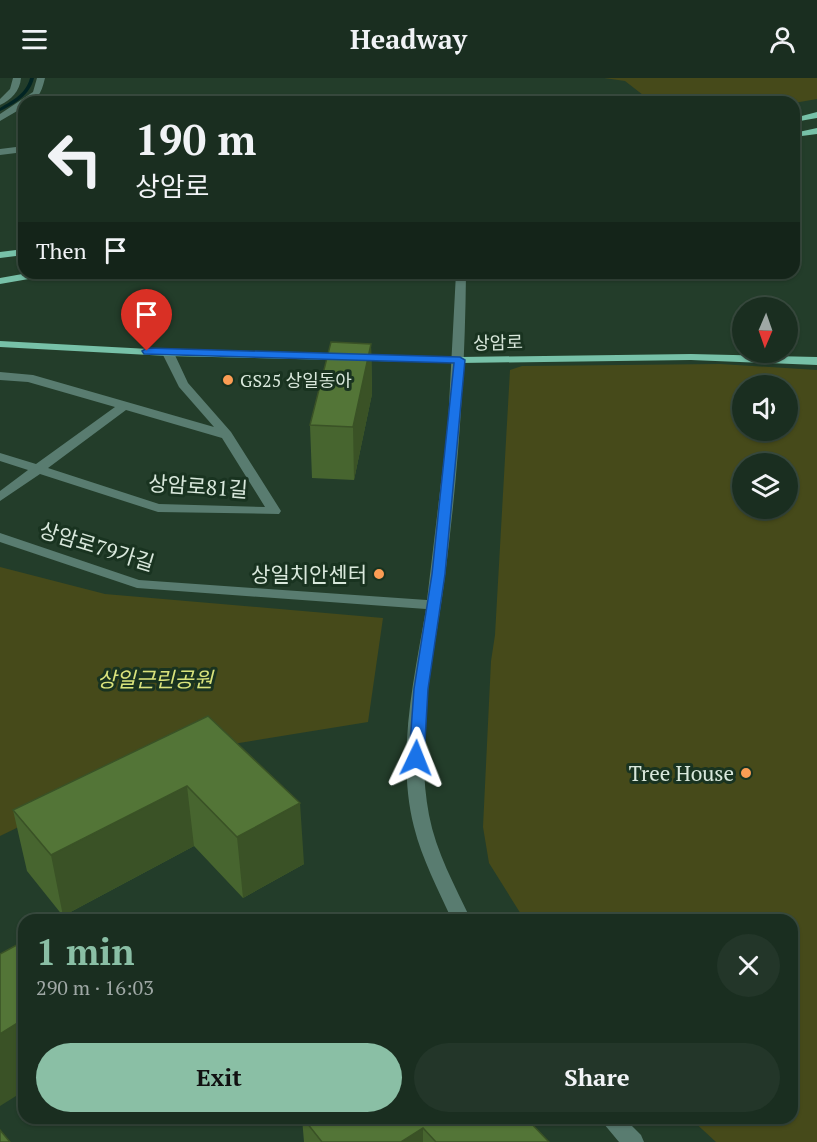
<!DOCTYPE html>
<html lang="en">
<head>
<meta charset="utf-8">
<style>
  :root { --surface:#1a2e20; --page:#233629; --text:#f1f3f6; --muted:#9fa8a5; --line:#384a3e; --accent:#8abfa5 }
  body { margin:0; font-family:"PT Serif","Noto Sans KR",serif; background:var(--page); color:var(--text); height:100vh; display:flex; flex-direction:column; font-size:22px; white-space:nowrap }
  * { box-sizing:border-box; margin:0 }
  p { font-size:20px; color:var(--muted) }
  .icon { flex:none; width:33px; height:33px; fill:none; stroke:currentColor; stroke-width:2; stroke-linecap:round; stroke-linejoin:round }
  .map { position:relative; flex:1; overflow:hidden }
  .panel { position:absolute; left:18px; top:836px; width:780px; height:210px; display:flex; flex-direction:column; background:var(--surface); border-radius:18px; box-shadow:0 2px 4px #0004,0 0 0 2px var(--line) }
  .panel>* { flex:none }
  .hud { position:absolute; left:18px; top:18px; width:782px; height:183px; border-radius:18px; box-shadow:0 2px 4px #0004,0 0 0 2px var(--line); background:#1a2e20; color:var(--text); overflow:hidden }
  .needle { width:39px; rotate:182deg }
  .controls { position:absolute; left:732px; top:219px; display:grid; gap:12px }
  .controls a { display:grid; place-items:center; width:66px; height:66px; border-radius:50%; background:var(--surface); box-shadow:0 2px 4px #0004,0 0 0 2px var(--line); font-size:30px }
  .pin { position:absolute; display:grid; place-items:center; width:51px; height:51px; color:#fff; margin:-62px -26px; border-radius:50% 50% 50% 0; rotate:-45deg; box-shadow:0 0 6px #0007 }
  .pin .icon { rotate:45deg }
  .me { position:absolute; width:66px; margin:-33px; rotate:2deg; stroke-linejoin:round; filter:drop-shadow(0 0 4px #0008) }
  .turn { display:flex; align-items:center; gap:21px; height:126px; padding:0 18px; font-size:27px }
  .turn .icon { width:78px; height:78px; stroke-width:2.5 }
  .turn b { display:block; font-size:42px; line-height:51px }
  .then { display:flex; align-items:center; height:57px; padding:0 18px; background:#0003; gap:12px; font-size:22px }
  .round { display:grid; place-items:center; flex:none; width:63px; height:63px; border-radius:32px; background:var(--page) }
  .headline { display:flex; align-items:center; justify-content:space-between; height:102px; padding:0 18px }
  h1 { font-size:36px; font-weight:700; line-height:45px; color:var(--accent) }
  .action { display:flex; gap:12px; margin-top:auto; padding:12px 18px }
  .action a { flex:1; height:69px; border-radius:36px; background:var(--accent); color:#111; font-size:24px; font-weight:700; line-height:69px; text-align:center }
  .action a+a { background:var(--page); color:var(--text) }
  header { display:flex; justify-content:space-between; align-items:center; height:78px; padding:0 18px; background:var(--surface); font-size:27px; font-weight:700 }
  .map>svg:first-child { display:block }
  .green { fill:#464a1a; fill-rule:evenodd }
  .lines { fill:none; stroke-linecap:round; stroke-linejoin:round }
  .stream { fill:#022423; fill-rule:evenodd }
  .minor { fill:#597c70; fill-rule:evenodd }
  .major { fill:#77c1a8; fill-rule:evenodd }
  .wall { fill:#47652f }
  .shaded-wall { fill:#3a5226 }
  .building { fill:#537537; stroke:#3a5226; stroke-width:1.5 }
  .route { fill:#1a73e8; stroke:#114b97; stroke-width:1.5 }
  .poi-dot { fill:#fc9d54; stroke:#193320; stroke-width:2 }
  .labels { text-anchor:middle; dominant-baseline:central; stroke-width:6; stroke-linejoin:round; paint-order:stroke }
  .far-street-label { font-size:18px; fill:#d9e8dc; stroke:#193320 }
  .far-poi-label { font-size:18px; fill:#d9e8dc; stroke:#193320; text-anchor:start }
  .street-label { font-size:21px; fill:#d9e8dc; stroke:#193320 }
  .poi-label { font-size:21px; fill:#d9e8dc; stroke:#193320; text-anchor:end }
  .park-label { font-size:21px; font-style:italic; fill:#d9e37c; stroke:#193320 }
</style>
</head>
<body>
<header><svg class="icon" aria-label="menu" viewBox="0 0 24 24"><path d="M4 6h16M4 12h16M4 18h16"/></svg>Headway<svg class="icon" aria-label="person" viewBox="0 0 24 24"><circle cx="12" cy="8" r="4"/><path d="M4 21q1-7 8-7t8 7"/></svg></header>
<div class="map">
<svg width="817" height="1064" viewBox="0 0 817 1064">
  <rect width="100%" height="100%" fill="#233d2a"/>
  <path class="green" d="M 604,0 L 817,0 L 817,21 L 794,25 L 652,24 L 625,3 Z
    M 720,286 L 817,292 L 817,1064 L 716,1064 L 690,1040 L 792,1040 L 792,842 L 524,841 L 489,785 L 483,749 L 491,583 L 495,557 L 510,292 L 522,288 ZM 742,308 L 788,308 L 788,352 L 742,352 ZM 742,386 L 788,386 L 788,430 L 742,430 Z
    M 0,489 L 105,516 L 383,540 L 368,644 L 190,673 L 60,729 L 0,758 Z"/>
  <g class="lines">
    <path class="stream" d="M 30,0 L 34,0 C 30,17 15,26 0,33 L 0,30 C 13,22 26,16 30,0 Z"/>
    <path class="minor" d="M 13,0 L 21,0 C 20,13 11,22 0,27 L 0,21 L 10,11 Z
      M 37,0 L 45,0 C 42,12 39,24 24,24 L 24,29 L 0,43 L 0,36 L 33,14 Z
      M 24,68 L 24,74 L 0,77 L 0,71 Z
      M 456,195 L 466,195 C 465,296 458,397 445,498 C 435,576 414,657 429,737 C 436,774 455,808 471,842 L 452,842 C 438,811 422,781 414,749 C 396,678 414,601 426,531 L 137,510 L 0,464 L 0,455 L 139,502 L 427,522 L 448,346 Z
      M 168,272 L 174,275 L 188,305 L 231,354 L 281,433 L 279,436 L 158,434 L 40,396 L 0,423 L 0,413 L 28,392 L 0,383 L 0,375 L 36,386 L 115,329 L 28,304 L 0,302 L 0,294 L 33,297 L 214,349 L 179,309 L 162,275 ZM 126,332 L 222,360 L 265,429 L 159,426 L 48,390 Z
      M 599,1040 L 624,1040 L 641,1057 L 644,1064 L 619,1064 Z"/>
    <path class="major" d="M 817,34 L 817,40 L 794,44 L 794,40 Z
      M 817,50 L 817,56 L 794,59 L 794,55 Z
      M 24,171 L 24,177 L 0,180 L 0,174 Z
      M 28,195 L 51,195 L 46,198 L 0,206 L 0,200 Z
      M 0,263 L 168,272 L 460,279 L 691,276 L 817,279 L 817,287 L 691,282 L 460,285 L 168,278 L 0,269 Z"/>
  </g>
  <path class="wall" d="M 371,266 L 372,316 L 354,402 L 312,400 L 310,347 Z
    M 208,638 L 304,786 L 243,820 L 194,768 L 63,838 L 27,793 L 13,732 Z
    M 91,1040 L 109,1040 L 97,1048 Z
    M 302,1040 L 526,1040 L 549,1064 L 304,1064 Z"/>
  <path class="shaded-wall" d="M 371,266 L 372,316 L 354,402 L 353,349 Z
    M 187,708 L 194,768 L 63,838 L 51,777 Z
    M 300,725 L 304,786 L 243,820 L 237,759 Z
    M 24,941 L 24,1013 L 0,1028 L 0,956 Z
    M 96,1040 L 109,1040 L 97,1048 Z
    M 423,1050 L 423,1064 L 401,1064 Z"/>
  <path class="building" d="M 331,264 L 371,266 L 353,349 L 310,347 Z
    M 208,638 L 300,725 L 237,759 L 187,708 L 51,777 L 13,732 Z
    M 71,836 L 77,842 L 61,842 Z
    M 24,863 L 24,941 L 0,956 L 0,876 Z
    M 303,1040 L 526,1040 L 549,1064 L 436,1064 L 423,1050 L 401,1064 L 322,1064 Z
    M 0,1052 L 10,1064 L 0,1064 Z"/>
  <path class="route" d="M 147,270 L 460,279 L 465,282 L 445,496 L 428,611 L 424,680 L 422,684 L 411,684 L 409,680 L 414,611 L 432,496 L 454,285 L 144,276 L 142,273 Z"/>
  <g class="poi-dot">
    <circle cx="228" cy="302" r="6"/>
    <circle cx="379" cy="496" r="6"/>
    <circle cx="746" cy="695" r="6"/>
  </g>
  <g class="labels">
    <g class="far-street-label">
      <text transform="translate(498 264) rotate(-1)">상암로</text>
    </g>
    <g class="far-poi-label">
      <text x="240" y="302">GS25 상일동아</text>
    </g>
    <g class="street-label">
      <text transform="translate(198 408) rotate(4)">상암로81길</text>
      <text transform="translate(97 468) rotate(17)">상암로79가길</text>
    </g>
    <g class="poi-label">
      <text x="367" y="496">상일치안센터</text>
      <text x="734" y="695">Tree House</text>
    </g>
    <g class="park-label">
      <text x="155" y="601">상일근린공원</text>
    </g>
  </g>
</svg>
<div class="controls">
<a><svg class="needle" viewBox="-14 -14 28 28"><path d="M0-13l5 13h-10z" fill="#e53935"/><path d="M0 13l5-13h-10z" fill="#9fa8a5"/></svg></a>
<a><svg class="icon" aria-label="sound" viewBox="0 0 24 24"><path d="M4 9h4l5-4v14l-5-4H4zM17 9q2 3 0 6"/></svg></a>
<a><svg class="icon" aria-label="layers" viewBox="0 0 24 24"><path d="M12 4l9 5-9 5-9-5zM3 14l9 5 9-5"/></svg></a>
</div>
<div class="pin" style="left:147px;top:273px;background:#d93025"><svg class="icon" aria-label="arrive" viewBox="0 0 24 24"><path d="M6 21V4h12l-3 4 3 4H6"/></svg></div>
<svg class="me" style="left:416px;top:680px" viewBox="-20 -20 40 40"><path d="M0-17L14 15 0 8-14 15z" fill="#1a73e8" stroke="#fff" stroke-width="4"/></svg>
<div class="hud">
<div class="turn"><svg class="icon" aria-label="left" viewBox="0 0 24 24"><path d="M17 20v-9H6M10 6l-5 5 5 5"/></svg><div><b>190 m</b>상암로</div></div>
<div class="then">Then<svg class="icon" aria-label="arrive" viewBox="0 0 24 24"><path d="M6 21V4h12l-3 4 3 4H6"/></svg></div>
</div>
<section class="panel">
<div class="headline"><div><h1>1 min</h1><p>290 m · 16:03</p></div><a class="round"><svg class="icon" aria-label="close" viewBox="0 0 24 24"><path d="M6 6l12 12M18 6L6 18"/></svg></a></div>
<div class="action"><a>Exit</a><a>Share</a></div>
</section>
</div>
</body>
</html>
